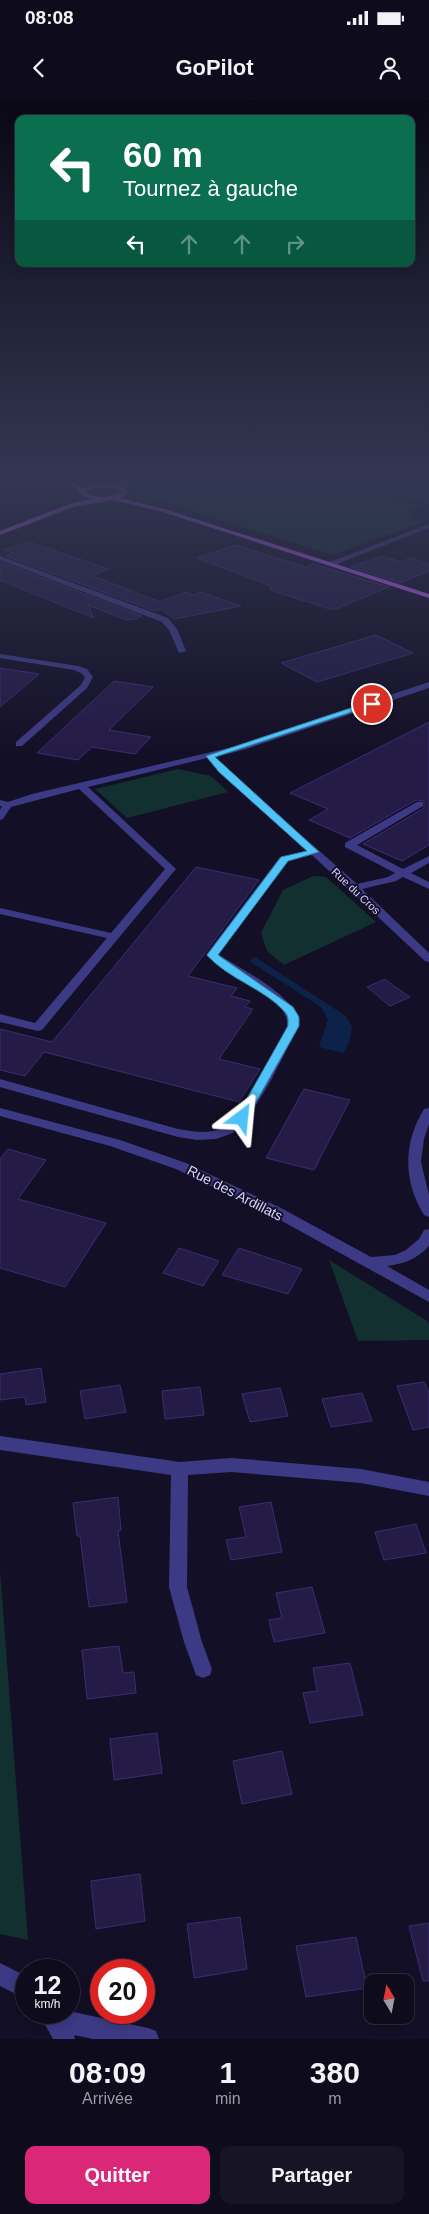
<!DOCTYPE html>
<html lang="fr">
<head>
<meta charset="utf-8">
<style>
  :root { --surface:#0e0b1c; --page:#171425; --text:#f1f3f6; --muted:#9b9ba3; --line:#2e2b3b; --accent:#db2777 }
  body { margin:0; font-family:Helvetica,sans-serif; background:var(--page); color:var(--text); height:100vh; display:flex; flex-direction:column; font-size:19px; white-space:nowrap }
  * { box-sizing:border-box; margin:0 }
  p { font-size:16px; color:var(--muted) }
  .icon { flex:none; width:28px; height:28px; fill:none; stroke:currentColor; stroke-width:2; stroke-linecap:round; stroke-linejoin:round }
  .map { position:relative; height:1939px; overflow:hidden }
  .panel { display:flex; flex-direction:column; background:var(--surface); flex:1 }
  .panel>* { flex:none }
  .hud { position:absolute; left:15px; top:15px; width:400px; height:152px; border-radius:10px; box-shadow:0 2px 12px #0003,0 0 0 1px var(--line); background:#0b6e4f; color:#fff; overflow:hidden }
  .needle { width:32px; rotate:350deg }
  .tools { position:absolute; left:364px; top:1874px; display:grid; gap:10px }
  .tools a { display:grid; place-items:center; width:50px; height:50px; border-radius:10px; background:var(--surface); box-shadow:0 2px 12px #0003,0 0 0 1px var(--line); font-size:25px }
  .speed { position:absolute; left:15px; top:1859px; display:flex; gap:10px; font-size:25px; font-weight:700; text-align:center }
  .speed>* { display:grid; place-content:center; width:65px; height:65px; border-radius:50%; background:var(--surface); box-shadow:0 2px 12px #0003,0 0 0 1px var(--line); line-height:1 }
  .speed small { font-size:12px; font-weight:400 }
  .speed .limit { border:8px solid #d22; background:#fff; color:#111 }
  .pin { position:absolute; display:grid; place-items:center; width:42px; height:42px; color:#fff; margin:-21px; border:2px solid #fff; border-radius:50%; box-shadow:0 1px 5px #0007 }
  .me { position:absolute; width:55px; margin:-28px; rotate:29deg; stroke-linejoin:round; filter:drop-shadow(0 0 4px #0008) }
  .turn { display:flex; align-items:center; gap:18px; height:105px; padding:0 25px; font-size:22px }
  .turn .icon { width:65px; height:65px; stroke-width:2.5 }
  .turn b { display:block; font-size:35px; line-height:42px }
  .lanes { display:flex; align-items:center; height:48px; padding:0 25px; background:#0003; justify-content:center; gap:25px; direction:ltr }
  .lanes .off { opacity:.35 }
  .eta { display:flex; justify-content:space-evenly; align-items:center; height:85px; text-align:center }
  .eta b { font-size:30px; font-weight:700; line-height:35px }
  .action { display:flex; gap:10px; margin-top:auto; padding:10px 25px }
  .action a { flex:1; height:58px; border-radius:10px; background:var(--accent); color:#fff; font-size:20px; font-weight:700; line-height:58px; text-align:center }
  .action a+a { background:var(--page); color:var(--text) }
  .status { display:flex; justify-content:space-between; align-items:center; height:35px; padding:0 25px; background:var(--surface); direction:ltr }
  .status svg { height:14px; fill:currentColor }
  header { display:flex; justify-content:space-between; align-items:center; height:65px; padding:0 25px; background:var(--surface); font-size:22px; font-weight:700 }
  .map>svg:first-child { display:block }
  .green { fill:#12302f }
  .water { fill:#0c2248 }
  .building { fill:#241b47; stroke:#3b2d73 }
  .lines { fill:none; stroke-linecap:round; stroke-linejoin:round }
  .minor { fill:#3d3a85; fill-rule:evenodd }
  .major { fill:#c25bff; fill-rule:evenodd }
  .route { fill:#4fc3f7; stroke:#337fa1 }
  .labels { text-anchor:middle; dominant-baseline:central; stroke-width:4; stroke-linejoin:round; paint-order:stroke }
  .far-street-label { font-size:11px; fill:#d9d4ff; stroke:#130f26 }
  .street-label { font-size:14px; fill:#d9d4ff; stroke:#130f26 }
</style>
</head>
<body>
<div class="status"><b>08:08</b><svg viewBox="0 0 49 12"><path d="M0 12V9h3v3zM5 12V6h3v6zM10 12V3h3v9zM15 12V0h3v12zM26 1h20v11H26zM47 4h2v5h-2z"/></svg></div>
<header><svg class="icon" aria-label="back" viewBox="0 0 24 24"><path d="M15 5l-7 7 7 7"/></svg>GoPilot<svg class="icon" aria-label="person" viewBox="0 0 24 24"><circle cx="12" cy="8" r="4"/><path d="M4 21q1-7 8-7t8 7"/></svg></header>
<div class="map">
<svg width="429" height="1939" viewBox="0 0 429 1939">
  <rect width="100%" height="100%" fill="#130f26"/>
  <path class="green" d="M 134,382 L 335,382 L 421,406 L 409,411 L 413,417 L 426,421 L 332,455 L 141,395 Z
    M 347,382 L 429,382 L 429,405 Z
    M 178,669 L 211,676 L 228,692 L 127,718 L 95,689 Z
    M 313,776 L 326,777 L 376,822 L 284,865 L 267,851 L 261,833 L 283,790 Z
    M 329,1160 L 429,1222 L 429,1240 L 358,1241 Z
    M 0,1470 L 28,1840 L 0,1834 Z"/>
  <path class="water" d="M 255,857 L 346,916 L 352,927 L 349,943 L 343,953 L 319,947 L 328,920 L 321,907 L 249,861 Z"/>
  <path class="building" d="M 30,442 L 108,469 L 93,476 L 160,502 L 186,492 L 194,495 L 200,492 L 241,506 L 174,519 L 161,509 L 155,511 L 6,456 L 13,453 L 4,450 Z
    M 235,445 L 305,467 L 313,464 L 389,487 L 333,510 L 270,490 L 271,486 L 197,458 Z
    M 382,456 L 402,462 L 410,458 L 429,464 L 429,471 L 400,483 L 351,467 Z
    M 0,462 L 142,516 L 132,520 L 124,519 L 88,505 L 94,518 L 0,480 Z
    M 376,535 L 413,553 L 317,582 L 281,563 Z
    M 0,568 L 39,574 L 0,607 Z
    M 114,581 L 153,587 L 109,630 L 151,637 L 135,654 L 92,647 L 78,660 L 37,653 Z
    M 429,622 L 429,745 L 402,761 L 363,744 L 424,708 L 424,701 L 416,700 L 350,738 L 309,720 L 328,709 L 290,693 Z
    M 196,767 L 259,780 L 188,876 L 237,888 L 231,896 L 250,901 L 245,907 L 253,909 L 219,959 L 260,969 L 239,1002 L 44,952 L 25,976 L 0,970 L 0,929 L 52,942 Z
    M 385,879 L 394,886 L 410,897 L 390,906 L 367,887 Z
    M 304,989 L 350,1000 L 314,1070 L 266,1058 Z
    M 8,1049 L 46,1060 L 18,1099 L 106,1123 L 65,1187 L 0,1168 L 0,1059 Z
    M 179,1148 L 219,1161 L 203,1186 L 163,1173 Z
    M 239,1148 L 302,1169 L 288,1194 L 222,1175 Z
    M 41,1268 L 46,1302 L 26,1305 L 25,1297 L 0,1300 L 0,1274 Z
    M 424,1282 L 429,1293 L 429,1327 L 413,1330 L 397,1286 Z
    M 120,1285 L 126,1312 L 85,1319 L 80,1291 Z
    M 200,1287 L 204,1315 L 165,1319 L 162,1291 Z
    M 280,1288 L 288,1316 L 250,1322 L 242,1294 Z
    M 362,1293 L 372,1321 L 331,1327 L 322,1299 Z
    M 118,1397 L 121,1430 L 118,1431 L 127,1502 L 89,1507 L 80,1436 L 77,1436 L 73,1403 Z
    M 271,1402 L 282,1452 L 231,1460 L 226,1440 L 246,1437 L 239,1407 Z
    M 416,1424 L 426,1453 L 384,1460 L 375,1432 Z
    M 312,1487 L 325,1533 L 274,1542 L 269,1520 L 282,1518 L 276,1493 Z
    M 119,1546 L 123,1573 L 134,1572 L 136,1593 L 87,1599 L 82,1550 Z
    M 350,1563 L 363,1615 L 310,1623 L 303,1593 L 317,1591 L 313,1568 Z
    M 157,1633 L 162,1673 L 114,1680 L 110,1639 Z
    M 282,1651 L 292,1694 L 242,1704 L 233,1661 Z
    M 140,1774 L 145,1821 L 96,1829 L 91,1781 Z
    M 240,1817 L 247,1869 L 194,1878 L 187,1824 Z
    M 429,1823 L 429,1881 L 423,1881 L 409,1826 Z
    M 356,1837 L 367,1888 L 306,1897 L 296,1846 Z"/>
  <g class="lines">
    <path class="minor" d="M 107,382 L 116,382 L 104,387 L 101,385 Z
      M 429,424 L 429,428 L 332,466 L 325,464 Z
      M 0,456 L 168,518 L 177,529 L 186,551 L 179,553 L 169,530 L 162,522 L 0,460 Z
      M 0,554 L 78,566 L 87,569 L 93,577 L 87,588 L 22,646 L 16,646 L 16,642 L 81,585 L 85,577 L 81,573 L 74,570 L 0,558 Z
      M 429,582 L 429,588 L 243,650 L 215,657 L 225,668 L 357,784 L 388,777 L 395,773 L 345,747 L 345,743 L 417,702 L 423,702 L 423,706 L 357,745 L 403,769 L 429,756 L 429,763 L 411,773 L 429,782 L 429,789 L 403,777 L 396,781 L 362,789 L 429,853 L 429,862 L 425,861 L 312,755 L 288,761 L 218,854 C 239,868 302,899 299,926 L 270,982 L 250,1015 L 233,1033 L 216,1039 L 197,1040 L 178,1037 L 0,987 L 0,979 L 178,1029 C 191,1031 205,1034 217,1030 C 244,1021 274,951 287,926 C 291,897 223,875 206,855 L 280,757 L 307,751 L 219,672 L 207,658 L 88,687 L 176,769 L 42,930 L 38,931 L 0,922 L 0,914 L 35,923 L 107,838 L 0,814 L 0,808 L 111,833 L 165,769 L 79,689 L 11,707 L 3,719 L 0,720 L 0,710 L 2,706 L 0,706 L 0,700 L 8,702 L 32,694 L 237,646 Z
      M 0,1008 L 120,1040 L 186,1063 L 281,1108 L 371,1157 L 395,1155 L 406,1150 L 419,1139 L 424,1130 L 429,1129 L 429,1146 C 417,1159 404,1164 387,1166 L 429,1190 L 429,1202 L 271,1115 L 176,1069 L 110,1046 L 0,1016 Z
      M 429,1008 L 429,1024 L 424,1039 L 421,1062 L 429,1095 L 429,1117 L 424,1115 C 403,1081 403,1043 424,1009 Z
      M 0,1336 L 180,1362 L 231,1358 L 361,1369 L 429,1382 L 429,1396 L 361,1383 L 231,1372 L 188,1375 L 187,1487 L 202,1542 L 212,1569 L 210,1575 L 203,1578 L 196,1575 L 184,1542 L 169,1487 L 171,1375 L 0,1350 Z
      M 0,1863 L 26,1876 L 26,1899 L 0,1886 Z
      M 69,1911 L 148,1928 L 156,1931 L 159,1939 L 93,1939 L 74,1935 L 75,1939 L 53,1939 L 38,1912 Z"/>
    <path class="major" d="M 63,382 L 72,382 L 84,388 C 96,381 112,383 125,387 L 128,393 L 120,398 L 164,409 L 429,494 L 429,498 L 160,411 L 112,400 L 73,407 L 0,435 L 0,431 L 69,404 L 91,399 L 79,393 L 76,387 ZM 110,387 L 120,389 L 122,392 C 110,398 96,399 85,392 L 91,389 Z"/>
  </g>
  <linearGradient id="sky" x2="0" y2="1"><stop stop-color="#0a0815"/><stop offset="0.58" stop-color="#333752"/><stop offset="1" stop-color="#333752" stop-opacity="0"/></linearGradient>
  <rect width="429" height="653" fill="url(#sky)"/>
  <path class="route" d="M 369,602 L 376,604 L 215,657 L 319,752 L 288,761 L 218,855 L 293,907 L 299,917 L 299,926 L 247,1018 L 246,1020 L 237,1020 L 236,1018 L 288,926 C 288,920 289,916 284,911 C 263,888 228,879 207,855 L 281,757 L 307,751 L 219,672 L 206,656 Z"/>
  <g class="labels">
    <g class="far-street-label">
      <text transform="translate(356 791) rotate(43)">Rue du Cros</text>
    </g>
    <g class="street-label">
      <text transform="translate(235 1093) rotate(27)">Rue des Ardillats</text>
    </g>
  </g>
</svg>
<div class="tools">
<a><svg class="needle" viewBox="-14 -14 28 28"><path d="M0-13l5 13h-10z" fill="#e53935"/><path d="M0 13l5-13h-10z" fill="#9b9ba3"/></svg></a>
</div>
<div class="speed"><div>12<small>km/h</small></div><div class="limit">20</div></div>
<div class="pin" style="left:372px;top:604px;background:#d93025"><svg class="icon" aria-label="arrive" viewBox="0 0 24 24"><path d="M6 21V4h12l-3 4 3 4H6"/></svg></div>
<svg class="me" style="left:242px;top:1018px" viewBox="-20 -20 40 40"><path d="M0-17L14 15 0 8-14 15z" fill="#4fc3f7" stroke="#fff" stroke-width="4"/></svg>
<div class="hud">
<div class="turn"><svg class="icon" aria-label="left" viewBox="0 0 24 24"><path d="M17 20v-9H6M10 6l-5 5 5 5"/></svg><div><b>60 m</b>Tournez à gauche</div></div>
<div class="lanes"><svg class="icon" aria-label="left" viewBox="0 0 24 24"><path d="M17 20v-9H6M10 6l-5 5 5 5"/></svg><svg class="icon off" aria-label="ahead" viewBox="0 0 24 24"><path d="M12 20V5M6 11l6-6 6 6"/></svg><svg class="icon off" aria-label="ahead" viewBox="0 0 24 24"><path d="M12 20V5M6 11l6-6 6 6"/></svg><svg class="icon off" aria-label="right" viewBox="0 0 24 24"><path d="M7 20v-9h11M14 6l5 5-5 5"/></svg></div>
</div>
</div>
<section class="panel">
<div class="eta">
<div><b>08:09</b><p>Arrivée</p></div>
<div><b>1</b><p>min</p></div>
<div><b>380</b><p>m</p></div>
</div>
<div class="action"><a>Quitter</a><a>Partager</a></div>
</section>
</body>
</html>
